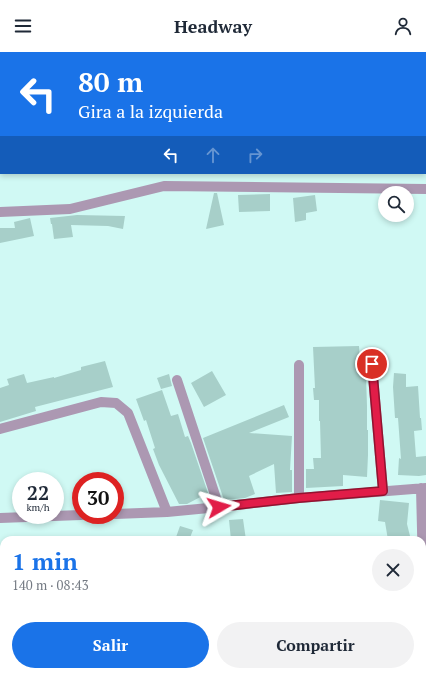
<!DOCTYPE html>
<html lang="es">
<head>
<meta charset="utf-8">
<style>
  :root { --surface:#fff; --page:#f2f2f3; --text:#1f2937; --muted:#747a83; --accent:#1a73e8 }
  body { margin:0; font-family:"PT Serif",serif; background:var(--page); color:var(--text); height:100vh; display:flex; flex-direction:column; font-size:15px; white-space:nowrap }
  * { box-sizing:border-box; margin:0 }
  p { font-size:13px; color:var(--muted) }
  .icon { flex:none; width:22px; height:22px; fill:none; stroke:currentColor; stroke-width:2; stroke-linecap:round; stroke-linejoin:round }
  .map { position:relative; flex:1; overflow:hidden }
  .drawer { position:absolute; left:0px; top:484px; width:426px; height:140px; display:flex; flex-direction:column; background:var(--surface); border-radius:12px 12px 0 0; box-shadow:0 2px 6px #0003 }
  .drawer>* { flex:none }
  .hud { position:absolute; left:0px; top:0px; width:426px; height:122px; box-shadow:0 2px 6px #0003; background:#1a73e8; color:#fff; overflow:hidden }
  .tools { position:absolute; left:378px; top:134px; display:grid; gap:8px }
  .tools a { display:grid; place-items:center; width:36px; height:36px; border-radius:50%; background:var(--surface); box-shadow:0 2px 6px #0003; font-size:20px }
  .speed { position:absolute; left:12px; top:420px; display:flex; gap:8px; font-size:20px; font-weight:700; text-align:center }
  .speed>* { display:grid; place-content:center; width:52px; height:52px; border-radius:50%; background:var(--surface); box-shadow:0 2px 6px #0003; line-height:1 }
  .speed small { font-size:10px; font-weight:400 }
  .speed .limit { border:6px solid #d22; background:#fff; color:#111 }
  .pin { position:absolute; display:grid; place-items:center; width:34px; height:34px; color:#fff; margin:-17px; border:2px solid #fff; border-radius:50%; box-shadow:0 1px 4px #0007 }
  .me { position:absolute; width:44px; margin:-22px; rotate:83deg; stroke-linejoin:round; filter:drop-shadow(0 0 3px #0008) }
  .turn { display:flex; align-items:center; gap:14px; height:84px; padding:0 12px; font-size:18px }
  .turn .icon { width:52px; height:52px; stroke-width:2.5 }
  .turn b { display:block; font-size:28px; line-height:34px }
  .lanes { display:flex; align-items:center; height:38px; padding:0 12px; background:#0003; justify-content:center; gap:20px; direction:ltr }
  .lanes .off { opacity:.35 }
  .round { display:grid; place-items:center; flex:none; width:42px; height:42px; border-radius:21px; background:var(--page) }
  .headline { display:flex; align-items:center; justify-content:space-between; height:68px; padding:0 12px }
  h1 { font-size:24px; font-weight:700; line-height:30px; color:var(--accent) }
  .primary-button { display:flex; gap:8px; margin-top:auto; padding:8px 12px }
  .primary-button a { flex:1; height:46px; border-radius:24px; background:var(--accent); color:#fff; font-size:16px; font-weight:700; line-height:46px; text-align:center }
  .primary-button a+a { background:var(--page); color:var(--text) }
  header { display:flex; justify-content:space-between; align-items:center; height:52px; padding:0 12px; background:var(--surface); font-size:18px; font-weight:700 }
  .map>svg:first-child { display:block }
  .building { fill:#a7cfc9 }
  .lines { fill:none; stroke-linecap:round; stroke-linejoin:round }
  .street { stroke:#ac98b2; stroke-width:10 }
  .route-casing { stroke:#92132f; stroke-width:10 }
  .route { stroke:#e11d48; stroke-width:7 }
</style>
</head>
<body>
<header><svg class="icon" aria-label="menu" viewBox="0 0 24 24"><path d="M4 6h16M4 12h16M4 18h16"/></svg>Headway<svg class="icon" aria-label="person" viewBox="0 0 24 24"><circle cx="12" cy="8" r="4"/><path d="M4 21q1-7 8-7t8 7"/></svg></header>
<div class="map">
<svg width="426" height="624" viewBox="0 0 426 624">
  <rect width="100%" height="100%" fill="#d0f9f4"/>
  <path class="building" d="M 214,141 L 217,141 L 224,173 L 206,177 Z
    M 270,142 L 270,159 L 239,160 L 238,143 Z
    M 315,143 L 317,159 L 306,161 L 306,168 L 295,170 L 293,146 Z
    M 77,163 L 125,164 L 123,177 L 108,174 L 71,173 L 73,185 L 54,187 L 52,172 L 51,172 L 50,166 Z
    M 30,166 L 34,184 L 0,191 L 0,176 L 15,176 L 14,170 Z
    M 359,294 L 361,324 L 366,324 L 367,354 L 367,378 L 368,378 L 368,403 L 367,425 L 343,423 L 343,434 L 306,436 L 306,417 L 314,417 L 313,406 L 321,406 L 320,369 L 319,369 L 319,348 L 314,348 L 313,336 L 315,336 L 313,295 Z
    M 105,309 L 113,335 L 35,355 L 36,359 L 0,370 L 0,336 L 9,333 L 7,327 L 24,322 L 27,331 L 54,325 L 54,326 L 81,318 L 81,315 Z
    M 212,319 L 226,343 L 204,355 L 191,331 Z
    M 394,321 L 406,322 L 406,335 L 418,334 L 420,366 L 421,366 L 422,378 L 414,379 L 416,405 L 426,404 L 426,423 L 419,424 L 398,423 L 399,406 L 401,407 L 398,366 L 395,366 L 393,335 Z
    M 169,322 L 172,334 L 161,337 L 157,326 Z
    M 162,338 L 171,364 L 178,362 L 185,385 L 188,384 L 191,391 L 208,441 L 187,452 L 179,452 L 159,413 L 153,397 L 155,396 L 146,368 L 144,369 L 136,347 Z
    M 284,353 L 289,365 L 249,381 L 292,384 L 290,418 L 292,418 L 292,440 L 276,441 L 274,412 L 249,424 L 255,442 L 245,446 L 224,448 L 203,386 Z
    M 380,448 L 409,451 L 407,472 L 411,488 L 388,488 L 385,470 L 378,469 Z
    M 243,467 L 246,488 L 231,488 L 229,468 Z
    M 180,474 L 193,478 L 189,488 L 175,488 Z"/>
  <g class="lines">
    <path class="street" d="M 9,1 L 10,0
      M 0,11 L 1,10
      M 0,160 L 70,157 L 164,134 L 426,137
      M 299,313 L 299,446
      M 372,313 L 383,439
      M 177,328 L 219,455
      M 0,377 L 101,350 L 116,351 L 128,361 L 167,460
      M 421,436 L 423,519 L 426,601
      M 115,462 L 167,460 L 219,455 L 299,446 L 426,436
      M 0,466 L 81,463"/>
  </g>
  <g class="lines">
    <g class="route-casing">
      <path id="route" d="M 219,455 L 299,446 L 383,439 L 372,312"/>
    </g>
    <use href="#route" class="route"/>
  </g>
</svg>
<div class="tools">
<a><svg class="icon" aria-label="search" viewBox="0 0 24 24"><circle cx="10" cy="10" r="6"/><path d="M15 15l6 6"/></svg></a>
</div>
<div class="speed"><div>22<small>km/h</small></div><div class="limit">30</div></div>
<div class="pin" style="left:372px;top:312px;background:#d93025"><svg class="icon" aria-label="arrive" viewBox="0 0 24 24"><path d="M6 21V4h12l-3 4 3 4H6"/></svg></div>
<svg class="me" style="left:219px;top:455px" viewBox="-20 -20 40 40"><path d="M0-17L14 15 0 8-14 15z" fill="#e11d48" stroke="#fff" stroke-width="4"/></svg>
<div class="hud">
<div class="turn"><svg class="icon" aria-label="left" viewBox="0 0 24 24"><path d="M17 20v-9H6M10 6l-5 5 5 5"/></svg><div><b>80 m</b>Gira a la izquierda</div></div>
<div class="lanes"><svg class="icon" aria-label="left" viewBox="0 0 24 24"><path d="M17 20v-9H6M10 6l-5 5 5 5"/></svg><svg class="icon off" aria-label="ahead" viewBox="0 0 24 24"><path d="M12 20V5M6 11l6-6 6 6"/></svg><svg class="icon off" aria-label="right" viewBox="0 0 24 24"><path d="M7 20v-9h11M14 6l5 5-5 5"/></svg></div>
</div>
<section class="drawer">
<div class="headline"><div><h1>1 min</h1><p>140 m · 08:43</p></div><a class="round"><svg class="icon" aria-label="close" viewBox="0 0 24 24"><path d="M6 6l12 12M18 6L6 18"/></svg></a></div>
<div class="primary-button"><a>Salir</a><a>Compartir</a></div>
</section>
</div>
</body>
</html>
